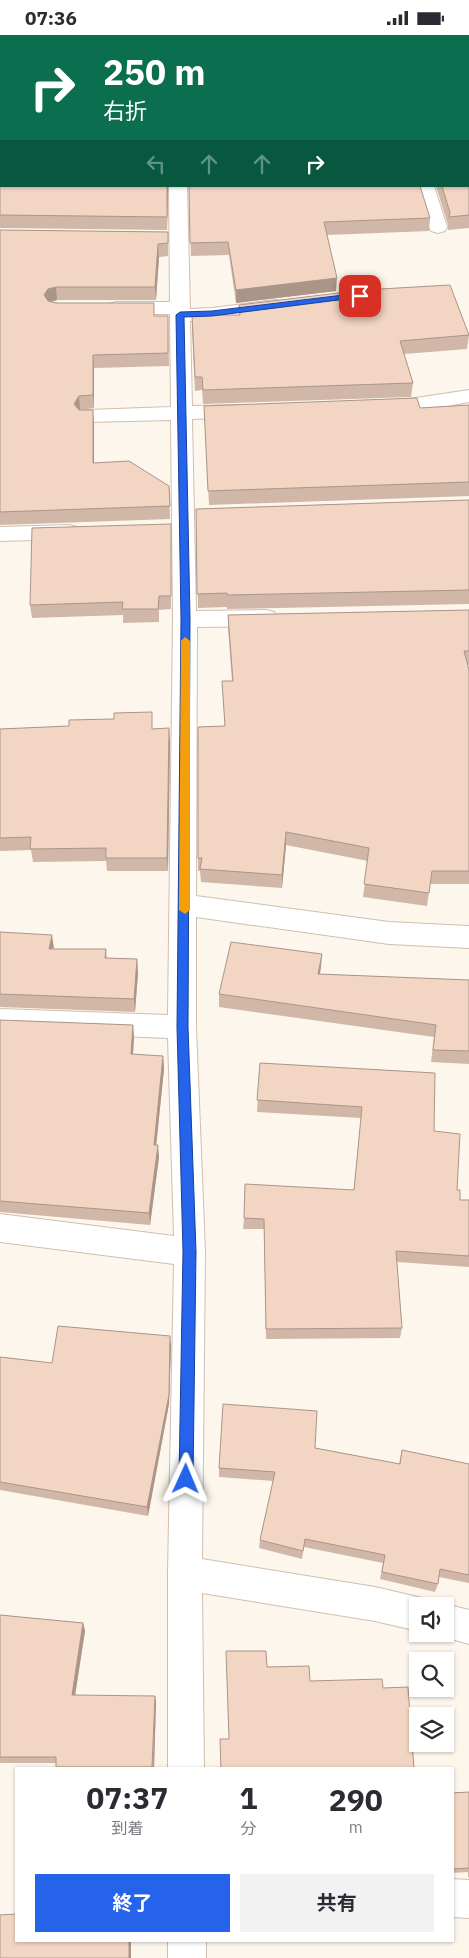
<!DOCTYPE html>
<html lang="ja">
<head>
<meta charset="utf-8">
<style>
  :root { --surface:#fff; --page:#f2f2f3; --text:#2b2b33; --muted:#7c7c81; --accent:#2563eb }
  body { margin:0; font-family:"IBM Plex Sans","Noto Sans JP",sans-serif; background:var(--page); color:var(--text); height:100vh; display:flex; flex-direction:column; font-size:19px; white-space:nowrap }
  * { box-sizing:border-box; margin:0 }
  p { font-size:16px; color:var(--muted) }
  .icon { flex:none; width:28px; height:28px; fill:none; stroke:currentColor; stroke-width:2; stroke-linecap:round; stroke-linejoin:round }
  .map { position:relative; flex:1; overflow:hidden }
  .details { position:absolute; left:15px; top:1732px; width:439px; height:175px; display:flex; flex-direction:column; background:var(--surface); border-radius:0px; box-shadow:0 1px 4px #0004 }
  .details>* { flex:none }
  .top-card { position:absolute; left:0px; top:0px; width:470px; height:152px; box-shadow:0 1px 4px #0004; background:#0b6e4f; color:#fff; overflow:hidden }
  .controls { position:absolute; left:409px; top:1562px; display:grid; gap:10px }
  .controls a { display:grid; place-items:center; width:45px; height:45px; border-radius:0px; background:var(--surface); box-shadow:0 1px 4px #0004; font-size:25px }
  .pin { position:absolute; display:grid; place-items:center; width:42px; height:42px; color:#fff; margin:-21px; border-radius:10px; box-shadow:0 2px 8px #0006 }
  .me { position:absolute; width:55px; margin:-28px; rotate:1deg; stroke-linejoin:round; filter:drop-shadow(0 0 4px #0008) }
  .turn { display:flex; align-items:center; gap:18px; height:105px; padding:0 20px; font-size:22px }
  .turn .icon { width:65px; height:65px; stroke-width:2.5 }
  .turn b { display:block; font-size:35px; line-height:42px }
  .lanes { display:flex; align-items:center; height:48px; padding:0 20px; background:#0003; justify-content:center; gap:25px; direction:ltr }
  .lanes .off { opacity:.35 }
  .eta { display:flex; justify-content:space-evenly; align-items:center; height:85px; text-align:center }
  .eta b { font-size:30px; font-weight:700; line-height:35px }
  .action { display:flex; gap:10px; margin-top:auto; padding:10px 20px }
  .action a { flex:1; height:58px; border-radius:0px; background:var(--accent); color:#fff; font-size:20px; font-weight:700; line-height:58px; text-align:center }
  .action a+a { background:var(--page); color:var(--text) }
  .status { display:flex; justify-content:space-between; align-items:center; height:35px; padding:0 25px; background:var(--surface); direction:ltr }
  .status svg { height:14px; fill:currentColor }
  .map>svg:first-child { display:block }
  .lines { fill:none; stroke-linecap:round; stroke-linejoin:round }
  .minor-casing { stroke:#d1beb0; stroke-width:2 }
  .minor { fill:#fff; fill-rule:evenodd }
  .wall { fill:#d1b7a8 }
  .shaded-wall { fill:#aa9588 }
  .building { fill:#f3d5c3; stroke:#aa9588 }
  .route { fill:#2563eb; stroke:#184099 }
  .slow { fill:#f59e0b }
</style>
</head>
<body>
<div class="status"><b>07:36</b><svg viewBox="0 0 49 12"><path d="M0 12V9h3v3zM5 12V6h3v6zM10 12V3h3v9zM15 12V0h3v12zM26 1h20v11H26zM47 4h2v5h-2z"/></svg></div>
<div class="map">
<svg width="469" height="1923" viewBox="0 0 469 1923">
  <rect width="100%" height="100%" fill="#fdf6ec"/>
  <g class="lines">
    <g class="minor-casing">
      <path id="minor" d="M 169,151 L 187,151 L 190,274 L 212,273 L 276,265 L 283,267 L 286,271 L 283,275 L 276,277 L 212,285 L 190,286 L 192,371 L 241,370 L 248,372 L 251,376 L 248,380 L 241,382 L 192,384 L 196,576 L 266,575 L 274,577 L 278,583 L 274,589 L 266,591 L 197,592 L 196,861 L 389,887 L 469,891 L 469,913 L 389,909 L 196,882 L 196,992 L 205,1217 L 202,1524 L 375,1552 L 418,1562 L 430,1567 L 432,1571 L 418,1571 L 418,1596 L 375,1586 L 202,1558 L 204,1734 L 168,1734 L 168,1538 L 174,1229 L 0,1207 L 0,1179 L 174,1201 L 168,1003 L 0,996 L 0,974 L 168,980 L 173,584 L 171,385 L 87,387 L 80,386 L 77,381 L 80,376 L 87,375 L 171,372 L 170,279 L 116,279 L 109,277 L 106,273 L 109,269 L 116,267 L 170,267 Z
        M 416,151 L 434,151 L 447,192 L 445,196 L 438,198 L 431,196 L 429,192 Z
        M 469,355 L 469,367 C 440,372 403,383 374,375 L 371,371 L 374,367 L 409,364 Z
        M 69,490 L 77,492 L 80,497 L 77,502 L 69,504 L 0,506 L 0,492 Z
        M 445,1569 L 469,1575 L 469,1609 L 434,1599 L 445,1599 L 445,1571 L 439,1571 Z
        M 452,1844 L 469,1845 L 469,1883 L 452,1882 Z
        M 168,1906 L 206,1906 L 206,1923 L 168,1923 Z"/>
    </g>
    <use href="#minor" class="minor"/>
  </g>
  <path class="wall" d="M 0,0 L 168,151 L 167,195 L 0,193 Z
    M 250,0 L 469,0 L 469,193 L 448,195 L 448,190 L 436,151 L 469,151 L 469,1 L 250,1 Z
    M 189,151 L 430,183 L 429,196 L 327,200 L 336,256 L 236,268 L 229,220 L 191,221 Z
    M 0,195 L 168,197 L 168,221 L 159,222 L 156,265 L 57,265 L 52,267 L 155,281 L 168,281 L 169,331 L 94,333 L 94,373 L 79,375 L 94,389 L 94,428 L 169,451 L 170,484 L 0,490 Z
    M 239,270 L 469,300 L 467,314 L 404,319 L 413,348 L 411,362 L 203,369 L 202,355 L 195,356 L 192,294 L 239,280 Z
    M 469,370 L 469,461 L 209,470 L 204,371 L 420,373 Z
    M 469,465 L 469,569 L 227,574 L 227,572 L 198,573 L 196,474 Z
    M 171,503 L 171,574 L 159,575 L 159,587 L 123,588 L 123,580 L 32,583 L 30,570 Z
    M 469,575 L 469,630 L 468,630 L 469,635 L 469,849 L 430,849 L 427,871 L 363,862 L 368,826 L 286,810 L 282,853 L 201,847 L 200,836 L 198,836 L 198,823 L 225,691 L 222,646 L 232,646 L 228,593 L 228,580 Z
    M 0,694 L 153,694 L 170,707 L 168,836 L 107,836 L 106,826 L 33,827 L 31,815 L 0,816 Z
    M 0,897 L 54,914 L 106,914 L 107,923 L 137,924 L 138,938 L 135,977 L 0,972 Z
    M 321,932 L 320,939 L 469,945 L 469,1029 L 431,1027 L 434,1002 L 219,972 L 219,959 Z
    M 0,985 L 133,990 L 134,1003 L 133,1019 L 163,1021 L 164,1034 L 156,1110 L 159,1122 L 150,1190 L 0,1177 Z
    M 260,1028 L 434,1096 L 460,1165 L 469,1165 L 469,1232 L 397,1227 L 402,1293 L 400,1303 L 266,1304 L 264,1194 L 243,1194 L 244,1183 L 354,1155 L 361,1083 L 257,1077 Z
    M 171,1311 L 169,1369 L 148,1481 L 0,1455 L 0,1322 L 52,1328 Z
    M 315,1413 L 399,1429 L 402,1415 L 469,1429 L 469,1548 L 439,1542 L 438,1549 L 435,1557 L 380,1544 L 383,1528 L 304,1512 L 302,1524 L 259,1513 L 260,1505 L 273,1446 L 219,1442 L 219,1433 Z
    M 0,1580 L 83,1588 L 85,1596 L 75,1660 L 156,1667 L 154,1734 L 56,1734 L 56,1728 L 0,1728 Z
    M 469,1757 L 469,1842 L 468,1842 L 468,1837 L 452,1838 L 452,1758 Z"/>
  <path class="shaded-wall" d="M 167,151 L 168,151 L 167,195 Z
    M 158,209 L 159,222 L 156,265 L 155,252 Z
    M 337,243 L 336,256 L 236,268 L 236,255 Z
    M 56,252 L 57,265 L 49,267 L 44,260 L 48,254 Z
    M 93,320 L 94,333 L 94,373 L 93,360 Z
    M 79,361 L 80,374 L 75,382 L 74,369 Z
    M 93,375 L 94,389 L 94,441 L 93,428 Z
    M 169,693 L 170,707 L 168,836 L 167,823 Z
    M 286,797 L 286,810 L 282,853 L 282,840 Z
    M 52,900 L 54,913 L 49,914 Z
    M 322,919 L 321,932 L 317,952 L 318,939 Z
    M 137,924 L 138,938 L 135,977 L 134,964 Z
    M 133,990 L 134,1003 L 132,1032 L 131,1019 Z
    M 163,1021 L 164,1034 L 155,1122 L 154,1110 Z
    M 158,1110 L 159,1122 L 150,1190 L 149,1178 Z
    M 170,1301 L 171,1311 L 169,1369 L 148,1481 L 147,1472 Z
    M 83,1588 L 85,1596 L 74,1667 L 72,1660 Z
    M 155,1661 L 156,1667 L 154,1734 L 153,1734 Z
    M 129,1906 L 131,1906 L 131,1923 L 129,1923 Z"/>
  <path class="building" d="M 0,0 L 183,0 L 184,1 L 1,1 L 1,151 L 167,151 L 167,182 L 0,180 Z
    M 251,0 L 469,0 L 469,180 L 449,182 L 450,178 L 442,151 L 469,151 L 469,1 L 252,1 Z
    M 189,151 L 420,151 L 430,183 L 324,187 L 337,243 L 236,255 L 228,207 L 190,208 Z
    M 0,195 L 168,197 L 168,208 L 158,209 L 155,252 L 56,252 L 48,254 L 44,260 L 48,266 L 56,268 L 154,268 L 154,281 L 168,281 L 168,318 L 93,320 L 93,360 L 79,361 L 74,369 L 79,375 L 93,375 L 93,428 L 129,426 L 169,451 L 170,471 L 0,477 Z
    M 450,250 L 469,300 L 400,306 L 413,348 L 203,355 L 202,342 L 195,342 L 192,280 L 240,280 L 239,270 L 363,255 Z
    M 417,363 L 420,373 L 469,370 L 469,447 L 208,456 L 204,371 Z
    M 469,465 L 469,555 L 227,560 L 227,558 L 197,559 L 196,474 Z
    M 171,489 L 171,561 L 159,561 L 158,574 L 122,574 L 123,567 L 30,570 L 32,493 Z
    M 469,575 L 469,616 L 464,616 L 469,635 L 469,836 L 432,836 L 429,858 L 364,849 L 369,813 L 286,797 L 282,840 L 200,834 L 202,823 L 198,823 L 198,692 L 225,691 L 222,646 L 233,646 L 228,580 Z
    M 152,677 L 152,694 L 169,693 L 167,823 L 106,823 L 106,813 L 30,814 L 31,802 L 0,803 L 0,694 L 69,691 L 69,685 L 114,684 L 114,678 Z
    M 0,897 L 52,900 L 49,914 L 106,914 L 105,923 L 137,924 L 134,964 L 0,959 Z
    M 231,907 L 322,919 L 318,939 L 469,945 L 469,1016 L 433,1015 L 436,990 L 219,959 Z
    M 0,985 L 133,990 L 131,1019 L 163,1021 L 154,1110 L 158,1110 L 149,1178 L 0,1166 Z
    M 260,1028 L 435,1038 L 434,1096 L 460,1099 L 457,1155 L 460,1155 L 460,1165 L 469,1165 L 469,1221 L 396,1216 L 402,1293 L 266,1294 L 264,1184 L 244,1183 L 245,1149 L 354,1155 L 362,1072 L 257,1065 Z
    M 58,1291 L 170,1301 L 169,1360 L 147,1472 L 0,1447 L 0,1322 L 52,1328 Z
    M 223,1369 L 317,1376 L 315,1413 L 400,1429 L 402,1415 L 469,1429 L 469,1540 L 440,1534 L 438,1549 L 382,1537 L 385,1520 L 305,1504 L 303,1516 L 260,1505 L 275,1437 L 219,1433 Z
    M 0,1580 L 83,1588 L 72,1660 L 155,1661 L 152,1732 L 56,1732 L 56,1722 L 0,1722 Z
    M 226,1616 L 266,1616 L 267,1632 L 309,1631 L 310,1646 L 382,1644 L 383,1653 L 408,1652 L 414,1734 L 221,1734 L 220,1704 L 229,1704 Z
    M 469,1757 L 469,1833 L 452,1834 L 452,1758 Z
    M 16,1879 L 16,1906 L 129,1906 L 129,1923 L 0,1923 L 0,1880 Z"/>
  <path class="route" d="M 360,258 L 363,261 L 362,262 L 212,281 L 184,282 L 190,584 L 188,992 L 196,1217 L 193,1444 L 191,1448 L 186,1450 L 181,1448 L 179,1444 L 183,1217 L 177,992 L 181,584 L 176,280 L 180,277 L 212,276 Z"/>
  <path class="slow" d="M 185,602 L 190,606 L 190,875 L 185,879 L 179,875 L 181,606 Z"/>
</svg>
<div class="controls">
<a><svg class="icon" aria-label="sound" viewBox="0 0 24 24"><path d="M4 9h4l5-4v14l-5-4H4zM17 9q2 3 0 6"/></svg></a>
<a><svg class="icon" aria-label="search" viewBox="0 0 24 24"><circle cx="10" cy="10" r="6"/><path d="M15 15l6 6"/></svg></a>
<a><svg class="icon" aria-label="layers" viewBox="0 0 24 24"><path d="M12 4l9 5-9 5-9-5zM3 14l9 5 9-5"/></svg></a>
</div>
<div class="pin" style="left:360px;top:261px;background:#d93025"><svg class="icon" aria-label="arrive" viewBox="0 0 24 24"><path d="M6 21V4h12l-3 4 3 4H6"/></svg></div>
<svg class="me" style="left:186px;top:1444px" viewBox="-20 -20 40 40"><path d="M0-17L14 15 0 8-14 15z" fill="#2563eb" stroke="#fff" stroke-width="4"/></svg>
<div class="top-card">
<div class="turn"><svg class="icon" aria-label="right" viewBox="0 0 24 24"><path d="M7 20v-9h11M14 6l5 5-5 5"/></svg><div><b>250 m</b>右折</div></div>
<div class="lanes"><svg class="icon off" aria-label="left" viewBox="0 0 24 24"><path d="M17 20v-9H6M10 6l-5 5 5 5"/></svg><svg class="icon off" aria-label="ahead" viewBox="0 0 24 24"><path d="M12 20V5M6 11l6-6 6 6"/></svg><svg class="icon off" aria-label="ahead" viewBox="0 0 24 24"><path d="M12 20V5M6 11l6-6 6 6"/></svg><svg class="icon" aria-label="right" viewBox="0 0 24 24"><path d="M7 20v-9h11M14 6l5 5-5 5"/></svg></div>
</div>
<section class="details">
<div class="eta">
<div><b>07:37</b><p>到着</p></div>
<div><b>1</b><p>分</p></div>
<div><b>290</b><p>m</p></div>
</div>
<div class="action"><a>終了</a><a>共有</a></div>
</section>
</div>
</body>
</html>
